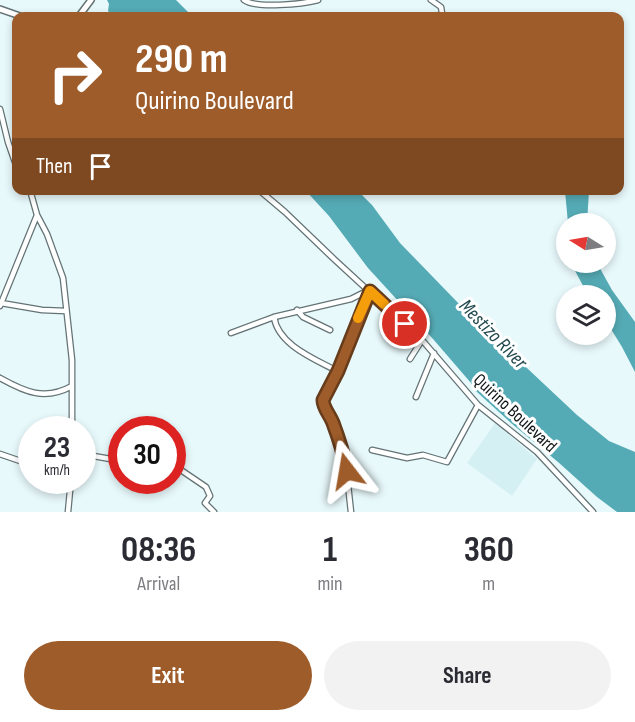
<!DOCTYPE html>
<html lang="en">
<head>
<meta charset="utf-8">
<style>
  :root { --surface:#fff; --page:#f2f2f3; --text:#2b2b33; --muted:#7c7c81; --accent:#9e5c2a }
  body { margin:0; font-family:"Sofia Sans Condensed",sans-serif; background:var(--page); color:var(--text); height:100vh; display:flex; flex-direction:column; font-size:22px; white-space:nowrap }
  * { box-sizing:border-box; margin:0 }
  p { font-size:20px; color:var(--muted) }
  .icon { flex:none; width:33px; height:33px; fill:none; stroke:currentColor; stroke-width:2; stroke-linecap:round; stroke-linejoin:round }
  .map { position:relative; height:512px; overflow:hidden }
  .sheet { display:flex; flex-direction:column; background:var(--surface); flex:1 }
  .sheet>* { flex:none }
  .top-card { position:absolute; left:12px; top:12px; width:612px; height:183px; border-radius:12px; box-shadow:0 3px 9px #0003; background:#9e5c2a; color:#fff; overflow:hidden }
  .needle { width:39px; rotate:281deg }
  .tools { position:absolute; left:556px; top:213px; display:grid; gap:12px }
  .tools a { display:grid; place-items:center; width:60px; height:60px; border-radius:50%; background:var(--surface); box-shadow:0 3px 9px #0003; font-size:30px }
  .speed { position:absolute; left:18px; top:416px; display:flex; gap:12px; font-size:30px; font-weight:700; text-align:center }
  .speed>* { display:grid; place-content:center; width:78px; height:78px; border-radius:50%; background:var(--surface); box-shadow:0 3px 9px #0003; line-height:1 }
  .speed small { font-size:15px; font-weight:400 }
  .speed .limit { border:9px solid #d22; background:#fff; color:#111 }
  .pin { position:absolute; display:grid; place-items:center; width:51px; height:51px; color:#fff; margin:-26px; border:3px solid #fff; border-radius:50%; box-shadow:0 2px 6px #0007 }
  .me { position:absolute; width:66px; margin:-33px; rotate:346deg; stroke-linejoin:round; filter:drop-shadow(0 0 4px #0008) }
  .turn { display:flex; align-items:center; gap:21px; height:126px; padding:0 24px; font-size:27px }
  .turn .icon { width:78px; height:78px; stroke-width:2.5 }
  .turn b { display:block; font-size:42px; line-height:51px }
  .then { display:flex; align-items:center; height:57px; padding:0 24px; background:#0003; gap:12px; font-size:22px }
  .eta { display:flex; justify-content:space-evenly; align-items:center; height:102px; text-align:center }
  .eta b { font-size:36px; font-weight:700; line-height:42px }
  .button { display:flex; gap:12px; margin-top:auto; padding:12px 24px }
  .button a { flex:1; height:69px; border-radius:36px; background:var(--accent); color:#fff; font-size:24px; font-weight:700; line-height:69px; text-align:center }
  .button a+a { background:var(--page); color:var(--text) }
  .map>svg:first-child { display:block }
  .built { fill:#d5f0f3 }
  .water { fill:#55abb5 }
  .lines { fill:none; stroke-linecap:round; stroke-linejoin:round }
  .minor-casing { stroke:#647375; stroke-width:7 }
  .major-casing { stroke:#647375; stroke-width:8 }
  .minor { stroke:#fff; stroke-width:4.5 }
  .major { stroke:#fff; stroke-width:5 }
  .route-casing { stroke:#673c1b; stroke-width:15 }
  .route { stroke:#9e5c2a; stroke-width:10 }
  .slow { stroke:#f59e0b; stroke-width:10 }
  .labels { text-anchor:middle; dominant-baseline:central; stroke-width:6; stroke-linejoin:round; paint-order:stroke }
  .street-label { font-size:18px; fill:#0e1415; stroke:#fff }
  .water-label { font-size:20px; font-style:italic; fill:#234a4f; stroke:#fff }
</style>
</head>
<body>
<div class="map">
<svg width="635" height="512" viewBox="0 0 635 512">
  <rect width="100%" height="100%" fill="#e8f9fb"/>
  <path class="built" d="M 495,423 L 537,459 L 512,496 L 467,463 Z"/>
  <path class="water" d="M 107,0 L 176,0 L 192,16 L 113,16 L 108,11 L 109,4 Z
    M 306,191 L 358,191 L 372,205 L 400,243 L 463,308 L 577,415 L 609,441 L 635,452 L 635,512 L 617,512 L 597,497 L 558,462 L 511,423 L 477,392 L 471,383 L 433,339 L 368,268 L 329,216 Z
    M 565,191 L 589,191 L 587,223 L 568,223 Z
    M 572,263 L 597,263 L 612,290 L 635,322 L 635,372 L 622,347 L 606,321 L 606,296 L 588,295 L 573,267 Z"/>
  <g class="lines">
    <g class="minor-casing">
      <path id="minor" d="M 244,0 C 256,9 303,4 318,0
        M 431,0 L 441,7 L 442,13 L 438,16
        M 0,109 L 8,142 L 16,165
        M 30,190 L 37,215 L 47,234 L 63,278 L 72,360 L 72,429
        M 259,190 L 285,212 L 335,260 L 422,340 L 478,405 L 537,452 L 593,512
        M 1,303 L 42,310 L 66,311
        M 0,306 L 37,215
        M 297,310 L 303,317 L 330,330
        M 274,317 C 278,345 315,359 337,371
        M 231,333 L 274,317 L 351,299 L 369,290
        M 410,359 L 422,340
        M 0,378 C 25,392 45,401 72,386
        M 416,397 L 434,353
        M 372,450 L 407,458 L 423,455 L 447,462 L 478,405
        M 0,454 L 32,465
        M 82,454 L 122,461
        M 172,464 L 206,487 L 210,496 L 205,503 L 214,512
        M 68,512 L 71,480
        M 351,512 L 345,457 L 332,420 L 323,403 L 337,371 L 370,291"/>
    </g>
    <g class="major-casing">
      <path id="major" d="M 0,9 L 20,16
        M 79,16 L 91,0"/>
    </g>
    <use href="#minor" class="minor"/>
    <use href="#major" class="major"/>
  </g>
  <g class="lines">
    <g class="route-casing">
      <path id="route" d="M 347,471 C 344,455 339,439 333,423 C 330,415 323,408 323,400 L 338,371 L 370,291 L 405,324"/>
    </g>
    <use href="#route" class="route"/>
    <path class="slow" d="M 358,318 L 370,291 L 384,304"/>
  </g>
  <g class="labels">
    <g class="street-label">
      <text transform="translate(515 413) rotate(43)">Quirino Boulevard</text>
    </g>
    <g class="water-label">
      <text transform="translate(493 334) rotate(46)">Mestizo River</text>
    </g>
  </g>
</svg>
<div class="tools">
<a><svg class="needle" viewBox="-14 -14 28 28"><path d="M0-13l5 13h-10z" fill="#e53935"/><path d="M0 13l5-13h-10z" fill="#7c7c81"/></svg></a>
<a><svg class="icon" aria-label="layers" viewBox="0 0 24 24"><path d="M12 4l9 5-9 5-9-5zM3 14l9 5 9-5"/></svg></a>
</div>
<div class="speed"><div>23<small>km/h</small></div><div class="limit">30</div></div>
<div class="pin" style="left:405px;top:324px;background:#d93025"><svg class="icon" aria-label="arrive" viewBox="0 0 24 24"><path d="M6 21V4h12l-3 4 3 4H6"/></svg></div>
<svg class="me" style="left:347px;top:471px" viewBox="-20 -20 40 40"><path d="M0-17L14 15 0 8-14 15z" fill="#9e5c2a" stroke="#fff" stroke-width="4"/></svg>
<div class="top-card">
<div class="turn"><svg class="icon" aria-label="right" viewBox="0 0 24 24"><path d="M7 20v-9h11M14 6l5 5-5 5"/></svg><div><b>290 m</b>Quirino Boulevard</div></div>
<div class="then">Then<svg class="icon" aria-label="arrive" viewBox="0 0 24 24"><path d="M6 21V4h12l-3 4 3 4H6"/></svg></div>
</div>
</div>
<section class="sheet">
<div class="eta">
<div><b>08:36</b><p>Arrival</p></div>
<div><b>1</b><p>min</p></div>
<div><b>360</b><p>m</p></div>
</div>
<div class="button"><a>Exit</a><a>Share</a></div>
</section>
</body>
</html>
